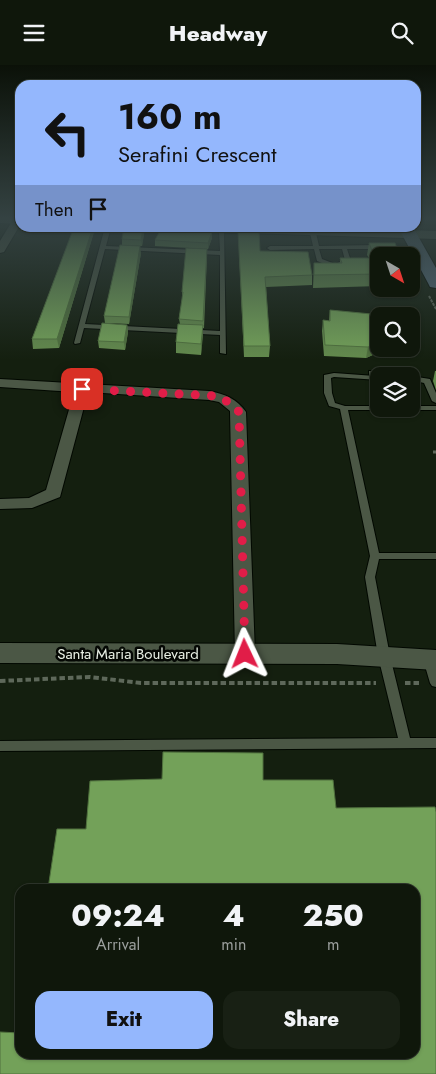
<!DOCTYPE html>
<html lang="en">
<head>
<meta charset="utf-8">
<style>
  :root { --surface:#0f170b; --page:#182014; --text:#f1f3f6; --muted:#9b9f9d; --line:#2f362c; --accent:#94b7fd }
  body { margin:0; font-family:Jost,sans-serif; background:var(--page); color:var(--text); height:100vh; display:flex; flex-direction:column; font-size:19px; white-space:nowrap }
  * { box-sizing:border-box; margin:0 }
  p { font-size:16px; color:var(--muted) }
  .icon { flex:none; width:28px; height:28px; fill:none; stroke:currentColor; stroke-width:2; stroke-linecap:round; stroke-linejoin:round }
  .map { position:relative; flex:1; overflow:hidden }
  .details { position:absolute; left:15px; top:819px; width:405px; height:175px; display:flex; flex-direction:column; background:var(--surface); border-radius:15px; box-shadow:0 1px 4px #0004,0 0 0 1px var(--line) }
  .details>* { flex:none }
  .hud { position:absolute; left:15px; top:15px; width:406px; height:152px; border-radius:15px; box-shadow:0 1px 4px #0004,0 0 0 1px var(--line); background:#94b7fd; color:#111; overflow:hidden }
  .needle { width:32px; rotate:141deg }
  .fabs { position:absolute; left:370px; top:182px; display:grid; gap:10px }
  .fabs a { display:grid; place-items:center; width:50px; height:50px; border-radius:10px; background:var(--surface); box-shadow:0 1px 4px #0004,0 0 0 1px var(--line); font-size:25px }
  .pin { position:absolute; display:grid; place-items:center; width:42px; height:42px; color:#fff; margin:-21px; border-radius:10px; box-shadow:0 2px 8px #0006 }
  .me { position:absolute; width:55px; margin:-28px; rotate:358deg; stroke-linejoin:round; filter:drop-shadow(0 0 4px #0008) }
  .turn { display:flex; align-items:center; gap:18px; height:105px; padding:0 20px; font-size:22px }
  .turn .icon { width:65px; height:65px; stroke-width:2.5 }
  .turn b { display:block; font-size:35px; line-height:42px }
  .then { display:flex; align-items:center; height:48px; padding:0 20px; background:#0003; gap:10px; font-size:19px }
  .eta { display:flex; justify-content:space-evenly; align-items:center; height:85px; text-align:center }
  .eta b { font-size:30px; font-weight:800; line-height:35px }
  .primary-button { display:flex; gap:10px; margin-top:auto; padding:10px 20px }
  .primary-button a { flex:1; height:58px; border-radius:15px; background:var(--accent); color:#111; font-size:20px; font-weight:800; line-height:58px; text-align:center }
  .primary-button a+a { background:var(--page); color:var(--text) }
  header { display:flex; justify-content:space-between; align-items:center; height:65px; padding:0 20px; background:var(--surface); font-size:22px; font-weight:800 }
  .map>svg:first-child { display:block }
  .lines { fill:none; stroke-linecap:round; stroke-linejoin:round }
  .service-casing { stroke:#020800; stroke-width:2 }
  .minor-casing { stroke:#020800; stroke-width:2 }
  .tertiary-casing { stroke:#020800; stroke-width:2 }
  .secondary-casing { stroke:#020800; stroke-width:2 }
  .path-far2 { stroke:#5e685a; stroke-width:2; stroke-dasharray:3 1; stroke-linecap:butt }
  .path-far1 { stroke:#5e685a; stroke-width:3; stroke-dasharray:4.5 2.5; stroke-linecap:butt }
  .path { stroke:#5e685a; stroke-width:4; stroke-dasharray:5.5 3; stroke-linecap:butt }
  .service { fill:#4b5745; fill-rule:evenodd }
  .minor { fill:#4b5745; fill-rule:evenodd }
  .tertiary { fill:#4b5745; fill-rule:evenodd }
  .secondary { fill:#546a79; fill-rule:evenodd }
  .wall { fill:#638a4d }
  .shaded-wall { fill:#50713e }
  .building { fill:#73a159; stroke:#50713e }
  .route { stroke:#e11d48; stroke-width:9; stroke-dasharray:0 16.2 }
  .labels { text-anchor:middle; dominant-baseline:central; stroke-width:5; stroke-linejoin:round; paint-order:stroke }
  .street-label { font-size:15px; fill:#e8efe4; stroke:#040703 }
</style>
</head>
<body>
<header><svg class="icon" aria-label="menu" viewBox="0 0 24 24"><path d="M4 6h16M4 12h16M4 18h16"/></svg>Headway<svg class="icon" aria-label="search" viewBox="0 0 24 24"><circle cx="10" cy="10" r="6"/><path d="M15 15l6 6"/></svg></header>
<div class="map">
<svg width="436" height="1009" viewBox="0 0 436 1009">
  <rect width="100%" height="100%" fill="#141f0f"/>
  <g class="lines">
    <g class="service-casing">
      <path id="service" d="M 105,162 L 111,162 L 106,181 L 220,186 L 219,165 L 224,164 L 226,289 L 220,288 L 220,270 L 84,263 L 80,278 L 75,279 L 74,278 ZM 105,184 L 220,190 L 220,266 L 85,259 Z
        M 313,166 L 316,168 L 319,181 L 376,180 L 379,182 L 376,184 L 347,184 L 351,196 L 335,203 L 317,196 L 314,184 L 270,185 L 267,183 L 270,181 L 313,181 L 310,168 ZM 319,184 L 342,184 L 345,195 L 335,199 L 322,194 Z
        M 369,306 L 398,309 L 402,311 L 379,311 L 379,315 L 334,312 L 331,313 L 332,328 L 335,338 L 345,341 L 379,341 L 379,344 L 382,344 L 379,345 L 348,345 L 379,488 L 436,488 L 436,494 L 379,494 L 375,512 L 390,591 L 410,673 L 436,673 L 436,683 L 0,686 L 0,676 L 398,673 L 378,591 L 365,512 L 370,491 L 340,344 L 329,341 L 324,328 L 324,310 L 334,308 L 375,311 L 369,310 Z
        M 409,311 L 411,311 L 430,314 L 436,328 L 436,338 L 432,336 L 424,318 L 411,315 L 411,311 Z
        M 411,341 L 436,341 L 436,345 L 408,345 L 411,344 Z
        M 429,590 L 433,591 L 436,599 L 436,622 L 432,621 L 430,618 L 423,594 L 425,591 Z"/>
    </g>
    <g class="minor-casing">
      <path id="minor" d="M 14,153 L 20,153 L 20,160 L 4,187 L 0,188 L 0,176 Z
        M 0,314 L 209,326 C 225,329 237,334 246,347 L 255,589 L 252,595 L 245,597 L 238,595 L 235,589 L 230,346 L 219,337 L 209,335 L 88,327 L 60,432 L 32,443 L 0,444 L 0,434 L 29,433 L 46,425 L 74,327 L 0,322 Z"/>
    </g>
    <g class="tertiary-casing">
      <path id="tertiary" d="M 0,153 L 20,153 L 20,159 L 0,158 Z
        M 172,162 L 317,162 L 436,166 L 436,174 L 178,166 Z
        M 0,578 L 337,579 L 436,585 L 436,605 L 337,599 L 0,598 Z"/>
    </g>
    <g class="secondary-casing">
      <path id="secondary" d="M 398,162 L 413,162 L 436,203 L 436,223 L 430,222 L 428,218 Z"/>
    </g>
    <path class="path-far2" d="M 429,231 L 436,244"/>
    <path class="path-far1" d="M 433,387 L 436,387"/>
    <path class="path" d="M 0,616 L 90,612 L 141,618 L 376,618
      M 405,618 L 421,618"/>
    <use href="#service" class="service"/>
    <use href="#minor" class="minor"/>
    <use href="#tertiary" class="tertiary"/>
    <use href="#secondary" class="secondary"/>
  </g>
  <path class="wall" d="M 238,166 L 260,186 L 312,210 L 312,220 L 266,222 L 270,281 L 269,292 L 244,292 Z
    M 94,167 L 59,283 L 33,284 L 32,274 Z
    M 144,169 L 142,181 L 122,180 L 122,174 Z
    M 212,173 L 208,184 L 155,181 L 155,175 Z
    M 369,178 L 379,191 L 379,221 L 313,223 L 314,198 L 340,198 L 340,193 L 369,193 L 367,190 Z
    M 141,188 L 129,259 L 105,258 L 104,251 Z
    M 207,191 L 204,263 L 203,263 L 201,290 L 176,288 L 176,277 L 180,259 L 179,254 L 182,235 L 182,227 Z
    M 330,245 L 379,251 L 379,275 L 376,275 L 375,289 L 366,293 L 324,291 L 322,266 L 323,255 L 329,256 Z
    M 127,260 L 128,267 L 125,285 L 99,283 L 98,276 Z
    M 435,306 L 436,306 L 436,325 L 433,316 Z"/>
  <path class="shaded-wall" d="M 93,162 L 94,162 L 94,167 L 59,283 L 57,274 Z
    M 143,163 L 144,169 L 142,181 L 141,175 Z
    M 212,167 L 212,173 L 208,184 L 208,178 Z
    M 140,181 L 141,188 L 129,259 L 129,252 Z
    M 127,260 L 128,267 L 125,285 L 124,277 Z
    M 203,260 L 203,271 L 201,290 L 201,279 Z
    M 377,278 L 375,289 L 366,293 L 368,282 Z"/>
  <path class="building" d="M 74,162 L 93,162 L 57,274 L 32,274 Z
    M 124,162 L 143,163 L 141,175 L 122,174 Z
    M 161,164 L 212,167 L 208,178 L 155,175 Z
    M 238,166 L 259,166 L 260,186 L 308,187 L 312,210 L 265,212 L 270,281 L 244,281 Z
    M 369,178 L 395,178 L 400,191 L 379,191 L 379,209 L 314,210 L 314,198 L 342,198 L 340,193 L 375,193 Z
    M 120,180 L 140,181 L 129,252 L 104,251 Z
    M 186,183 L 207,184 L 203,256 L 179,254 L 183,227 L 182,227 Z
    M 330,245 L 392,251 L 379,251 L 379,264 L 375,264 L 377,278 L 368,282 L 325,280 L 323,255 L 330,256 Z
    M 102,258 L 127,260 L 124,277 L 98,276 Z
    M 178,259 L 203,260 L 201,279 L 176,277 Z
    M 163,687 L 263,688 L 263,715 L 333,715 L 336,743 L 435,742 L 436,747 L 436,1009 L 0,1009 L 0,967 L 20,968 L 20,989 L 415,989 L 415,824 L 48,824 L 57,764 L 86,764 L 90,716 L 162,714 Z"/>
  <linearGradient id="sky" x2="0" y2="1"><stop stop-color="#0b1108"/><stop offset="0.52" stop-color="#344242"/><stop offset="1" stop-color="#344242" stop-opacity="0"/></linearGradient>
  <rect width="436" height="295" fill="url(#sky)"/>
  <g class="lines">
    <path class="route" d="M 82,324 L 217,331 L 234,340 L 239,347 L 245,589"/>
  </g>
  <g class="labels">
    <g class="street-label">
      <text x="128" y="589">Santa Maria Boulevard</text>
    </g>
  </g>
</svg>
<div class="fabs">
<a><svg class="needle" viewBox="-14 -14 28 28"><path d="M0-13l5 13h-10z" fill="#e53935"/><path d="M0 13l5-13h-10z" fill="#9b9f9d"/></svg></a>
<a><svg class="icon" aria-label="search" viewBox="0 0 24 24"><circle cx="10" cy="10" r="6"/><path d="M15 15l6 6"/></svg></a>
<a><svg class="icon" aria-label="layers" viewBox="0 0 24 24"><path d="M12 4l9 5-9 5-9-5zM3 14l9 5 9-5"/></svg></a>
</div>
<div class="pin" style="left:82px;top:324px;background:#d93025"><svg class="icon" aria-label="arrive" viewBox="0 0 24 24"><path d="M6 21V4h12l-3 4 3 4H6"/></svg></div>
<svg class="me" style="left:245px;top:589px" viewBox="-20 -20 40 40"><path d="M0-17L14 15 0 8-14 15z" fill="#e11d48" stroke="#fff" stroke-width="4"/></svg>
<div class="hud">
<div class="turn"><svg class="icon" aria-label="left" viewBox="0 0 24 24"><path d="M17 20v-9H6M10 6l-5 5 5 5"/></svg><div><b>160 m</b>Serafini Crescent</div></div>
<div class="then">Then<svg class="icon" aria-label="arrive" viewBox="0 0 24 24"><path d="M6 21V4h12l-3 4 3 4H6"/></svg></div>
</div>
<section class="details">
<div class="eta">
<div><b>09:24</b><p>Arrival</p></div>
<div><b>4</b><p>min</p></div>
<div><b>250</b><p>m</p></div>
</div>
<div class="primary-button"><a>Exit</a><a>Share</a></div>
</section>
</div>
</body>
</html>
